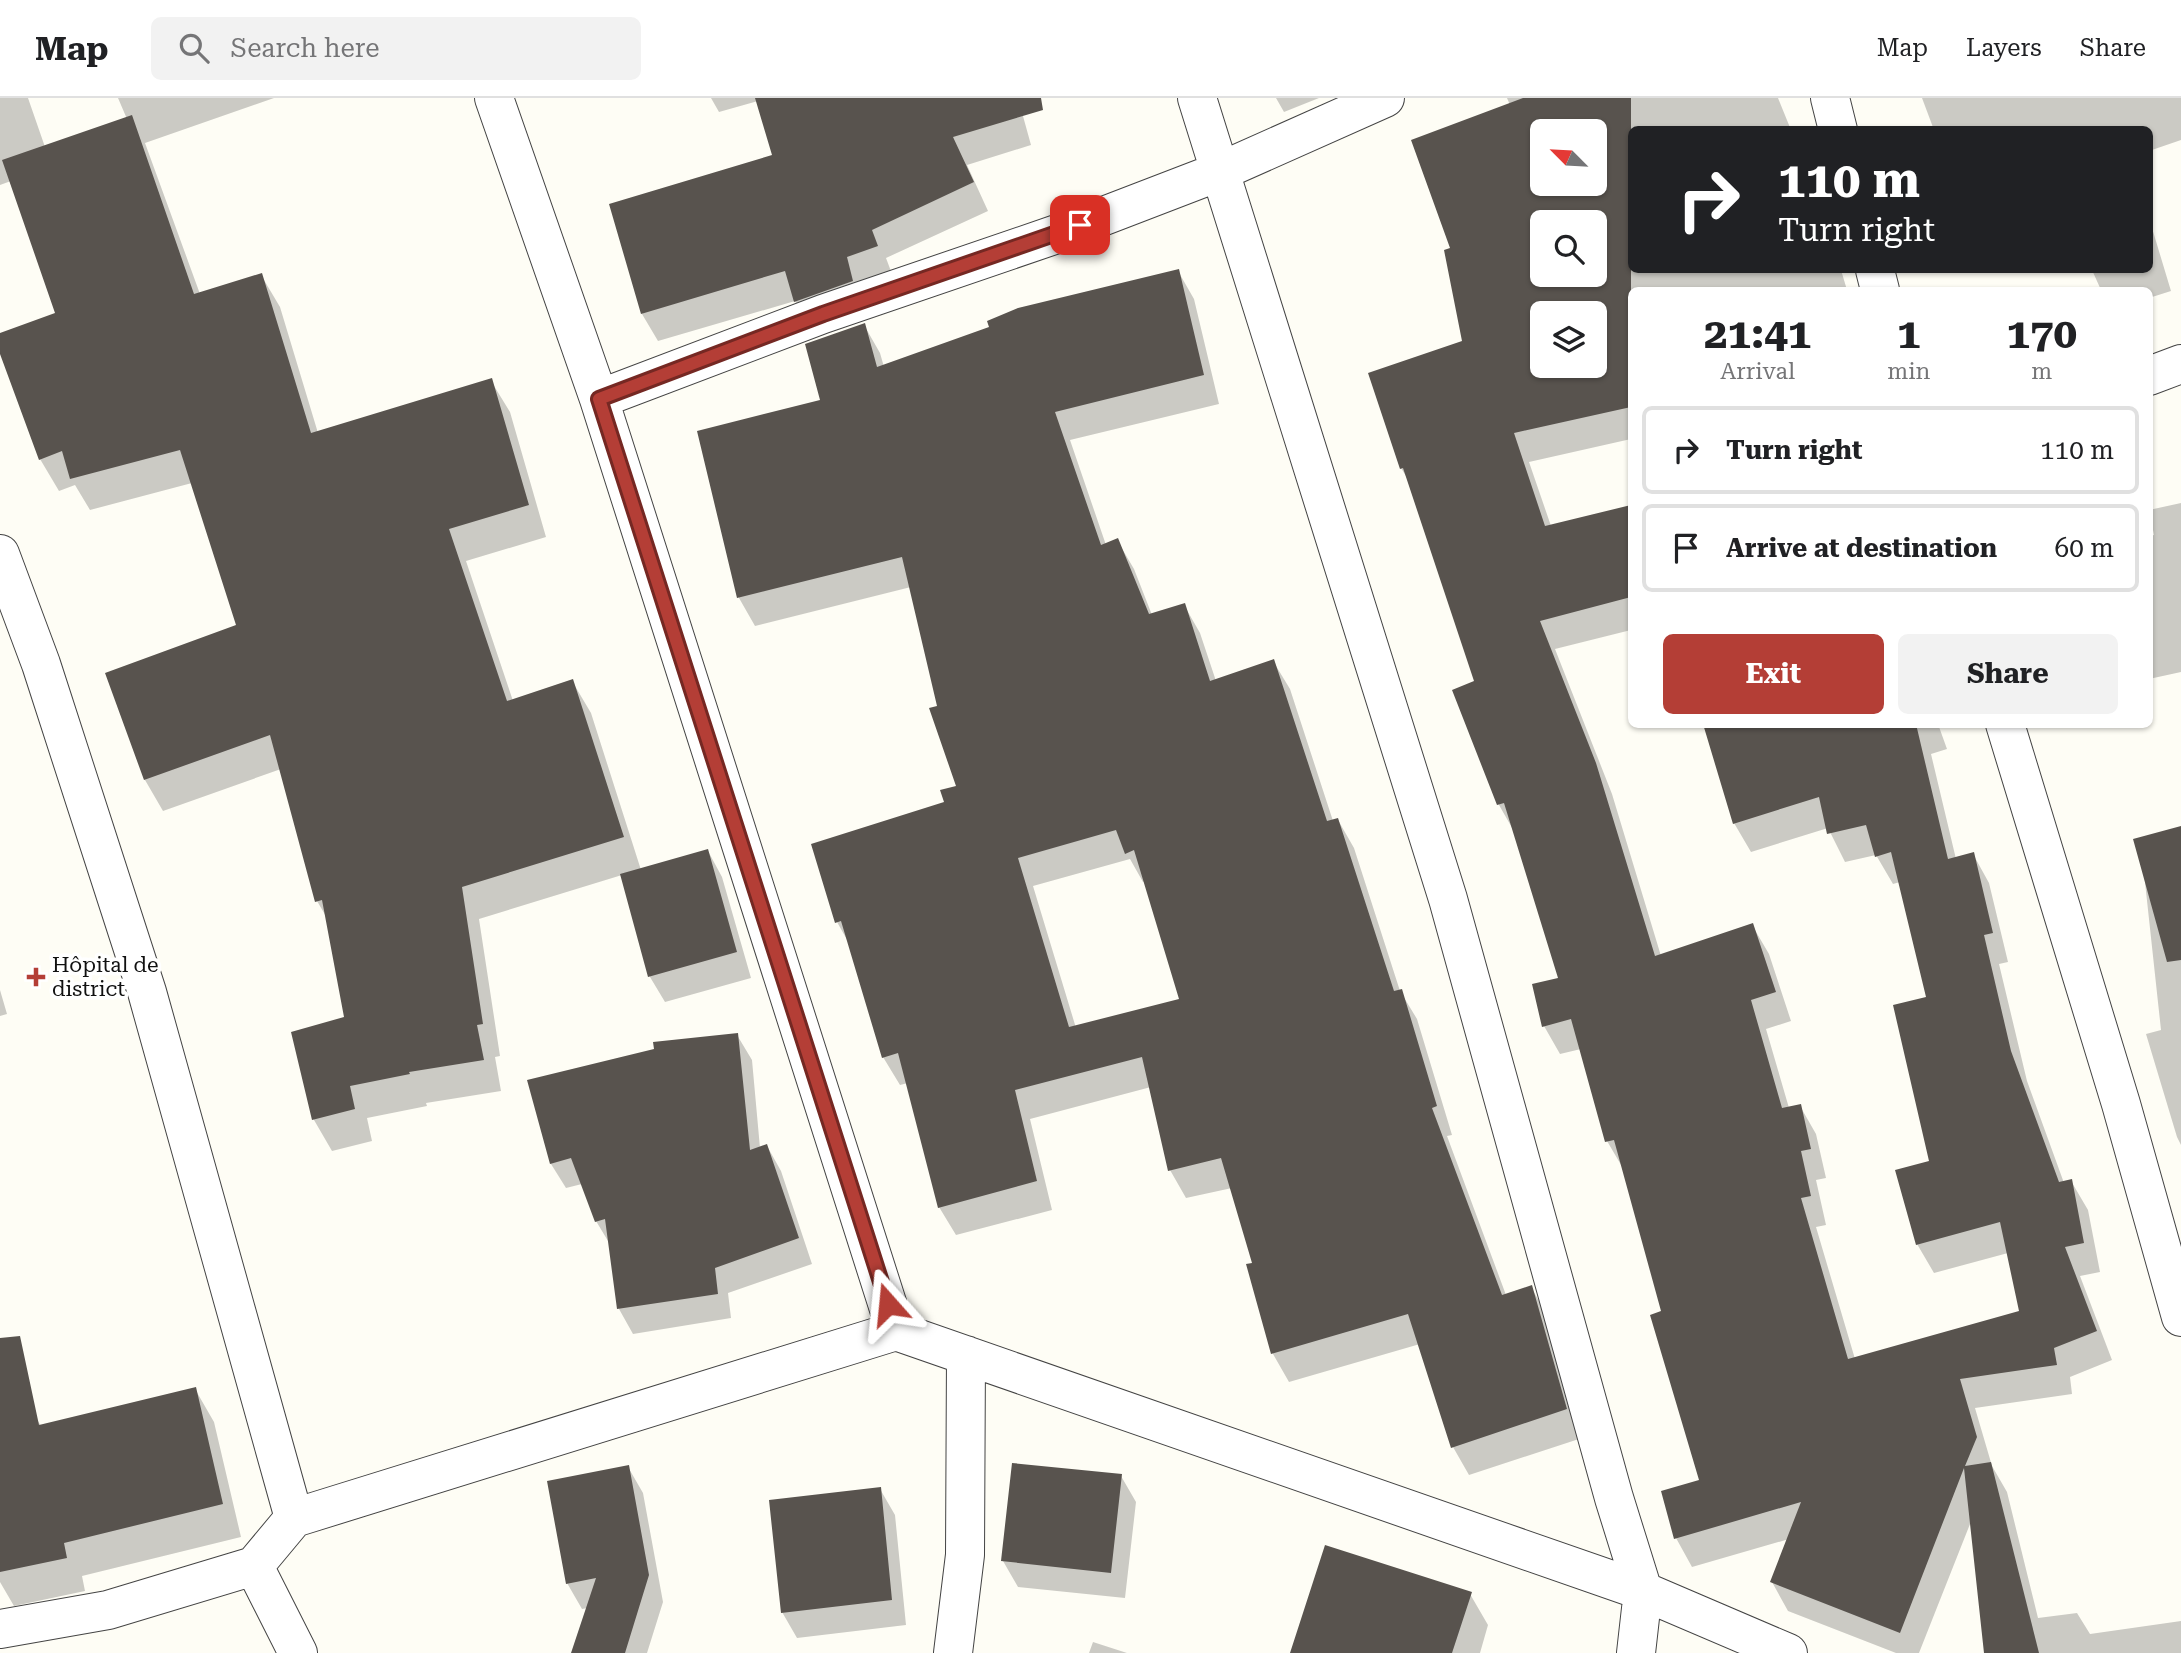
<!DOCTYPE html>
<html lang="en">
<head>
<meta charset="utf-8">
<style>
  :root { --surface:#fff; --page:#f2f2f2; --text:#202124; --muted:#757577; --line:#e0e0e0; --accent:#b43e36 }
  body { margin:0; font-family:"Roboto Serif",serif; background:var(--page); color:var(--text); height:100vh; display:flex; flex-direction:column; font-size:26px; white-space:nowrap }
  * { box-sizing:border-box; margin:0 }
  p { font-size:23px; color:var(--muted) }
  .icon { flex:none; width:38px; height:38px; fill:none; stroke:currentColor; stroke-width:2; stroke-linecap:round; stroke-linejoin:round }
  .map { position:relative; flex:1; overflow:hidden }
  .panel { position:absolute; left:1628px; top:189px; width:525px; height:441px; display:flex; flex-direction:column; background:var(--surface); border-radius:10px; box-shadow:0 2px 5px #0004 }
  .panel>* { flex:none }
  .banner { position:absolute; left:1628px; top:28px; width:525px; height:147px; border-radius:10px; box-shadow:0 2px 5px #0004; background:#202124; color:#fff; overflow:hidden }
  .needle { width:46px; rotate:294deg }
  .buttons { position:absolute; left:1530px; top:21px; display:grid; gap:14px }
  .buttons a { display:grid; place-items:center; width:77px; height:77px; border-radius:10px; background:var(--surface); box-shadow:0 2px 5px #0004; font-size:35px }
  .pin { position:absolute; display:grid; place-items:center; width:60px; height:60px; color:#fff; margin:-30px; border-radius:14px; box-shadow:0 4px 10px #0006 }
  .me { position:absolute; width:77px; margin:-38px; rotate:342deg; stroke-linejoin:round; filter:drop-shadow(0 0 5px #0008) }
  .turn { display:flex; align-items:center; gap:24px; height:147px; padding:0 35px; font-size:32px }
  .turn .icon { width:91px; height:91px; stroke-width:2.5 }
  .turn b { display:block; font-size:49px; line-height:60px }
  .eta { display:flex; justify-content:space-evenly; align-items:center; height:119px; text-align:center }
  .eta b { font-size:42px; font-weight:700; line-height:49px }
  .cta { display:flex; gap:14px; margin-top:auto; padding:14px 35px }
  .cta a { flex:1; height:80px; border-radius:10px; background:var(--accent); color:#fff; font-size:28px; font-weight:700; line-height:80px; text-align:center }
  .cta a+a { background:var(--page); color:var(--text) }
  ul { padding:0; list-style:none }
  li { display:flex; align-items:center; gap:21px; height:88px; margin:0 14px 10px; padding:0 21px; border:4px solid var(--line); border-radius:10px }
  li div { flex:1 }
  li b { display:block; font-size:26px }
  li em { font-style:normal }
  header { display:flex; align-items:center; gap:42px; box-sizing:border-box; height:98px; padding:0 35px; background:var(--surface); border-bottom:2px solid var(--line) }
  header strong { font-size:33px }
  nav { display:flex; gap:38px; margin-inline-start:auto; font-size:24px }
  .search { width:490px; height:63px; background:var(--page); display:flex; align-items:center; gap:18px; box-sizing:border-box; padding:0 24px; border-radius:10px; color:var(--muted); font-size:26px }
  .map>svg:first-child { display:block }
  .shadow { fill:#0003; fill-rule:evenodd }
  .building { fill:#58534e; fill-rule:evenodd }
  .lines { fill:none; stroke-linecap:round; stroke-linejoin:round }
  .minor-casing { stroke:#444; stroke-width:40 }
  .minor { stroke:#fff; stroke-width:38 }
  .route-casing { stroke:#752823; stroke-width:18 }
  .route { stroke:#b43e36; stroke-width:12 }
  .poi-dot { fill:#b43e36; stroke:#fff; stroke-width:2.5 }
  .labels { text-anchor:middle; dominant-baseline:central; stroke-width:7; stroke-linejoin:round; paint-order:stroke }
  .poi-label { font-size:21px; fill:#111; stroke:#fff; text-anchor:start }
</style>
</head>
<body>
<header>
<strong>Map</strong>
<div class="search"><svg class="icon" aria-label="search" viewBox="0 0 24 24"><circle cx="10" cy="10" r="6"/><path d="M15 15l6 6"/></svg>Search here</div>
<nav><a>Map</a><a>Layers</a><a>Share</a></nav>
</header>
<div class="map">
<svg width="2181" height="1555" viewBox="0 0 2181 1555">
  <rect width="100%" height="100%" fill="#fefdf5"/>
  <path class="shadow" d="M 0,0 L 28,0 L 45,49 L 127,21 L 118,0 L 274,0 L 145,45 L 200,196 L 261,177 L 280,209 L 318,335 L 491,283 L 510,314 L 546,439 L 466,463 L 513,603 L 572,583 L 591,615 L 641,772 L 708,753 L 722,779 L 751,880 L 665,904 L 650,879 L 622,777 L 479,821 L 500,958 L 495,959 L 501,993 L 426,1005 L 427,1008 L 367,1020 L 372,1043 L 332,1053 L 314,1022 L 293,935 L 346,920 L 327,820 L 317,803 L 281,671 L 163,713 L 145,682 L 238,528 L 192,385 L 90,412 L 75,387 L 59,393 L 40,361 L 0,251 L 0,237 L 57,216 L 11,83 L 0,87 Z
    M 711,0 L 1018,0 L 1031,47 L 967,67 L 988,113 L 886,160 L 892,176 L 811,231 L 795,203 L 658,243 L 642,216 L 774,58 L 758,3 L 719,14 Z
    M 1276,0 L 1319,0 L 1284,14 Z
    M 1507,0 L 1778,0 L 1791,32 L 1631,32 L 1631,172 L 1841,172 L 1847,192 L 1631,192 L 1631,341 L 1529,364 L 1551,428 L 1631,408 L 1631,532 L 1555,551 L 1612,696 L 1661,858 L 1752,827 L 1769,856 L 1791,923 L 1766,931 L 1789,1010 L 1800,1008 L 1816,1036 L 1826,1080 L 1816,1082 L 1826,1127 L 1816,1129 L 1855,1261 L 2021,1215 L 2008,1155 L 1934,1175 L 1917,1146 L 1931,1064 L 1928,901 L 1900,784 L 1893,786 L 1876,757 L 1845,764 L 1828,730 L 1751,754 L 1734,725 L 1705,626 L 1938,626 L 1947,651 L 1931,656 L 1956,761 L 1973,756 L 1989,785 L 2008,864 L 1999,866 L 2027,983 L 2064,1085 L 2071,1083 L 2088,1112 L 2100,1174 L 2080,1178 L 2112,1262 L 2070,1279 L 2072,1296 L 1975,1310 L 1992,1368 L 2007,1394 L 2038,1520 L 2077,1515 L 2090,1536 L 2181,1523 L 2181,1555 L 1986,1555 L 1972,1421 L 1919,1555 L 1896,1555 L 1788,1513 L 1772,1484 L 1789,1441 L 1692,1469 L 1676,1440 L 1702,1383 L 1663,1215 L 1624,1072 L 1607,1043 L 1581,951 L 1560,956 L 1544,928 L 1560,881 L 1515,735 L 1499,707 L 1454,593 L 1476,584 L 1409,383 L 1401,370 L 1464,244 L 1510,7 ZM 1542,33 L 1594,33 L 1594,86 L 1542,86 ZM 1542,124 L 1594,124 L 1594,177 L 1542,177 ZM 1542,215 L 1594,215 L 1594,268 L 1542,268 Z
    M 1922,0 L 2181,0 L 2181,42 L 2149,53 L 2149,32 L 1934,32 Z
    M 2149,120 L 2171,193 L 2149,200 L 2149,192 L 2101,192 L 2092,172 L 2149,172 Z
    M 1178,173 L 1194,201 L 1219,306 L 1070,342 L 1106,447 L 1117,442 L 1134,471 L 1152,517 L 1184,507 L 1200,535 L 1216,583 L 1273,563 L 1290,591 L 1333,723 L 1338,722 L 1354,750 L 1400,893 L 1417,921 L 1452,1037 L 1447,1038 L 1506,1197 L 1531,1189 L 1547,1217 L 1582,1340 L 1469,1377 L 1453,1349 L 1420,1246 L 1289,1284 L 1273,1256 L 1248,1167 L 1254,1166 L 1232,1090 L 1186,1100 L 1170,1072 L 1151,989 L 1030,1021 L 1052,1112 L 956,1137 L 939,1109 L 908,985 L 900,987 L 883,959 L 850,847 L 837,824 L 958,689 L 911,489 L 755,528 L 739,500 L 699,334 L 822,303 L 864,227 L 880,255 L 884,269 ZM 1130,761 L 1143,784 L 1145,783 L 1181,902 L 1076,930 L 1033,788 Z
    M 2181,405 L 2181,574 L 2149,581 L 2149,438 L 2154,437 L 2149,412 Z
    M 2181,730 L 2181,1047 L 2177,1039 L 2146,936 L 2161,932 L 2144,775 Z
    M 0,892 L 7,916 L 0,918 Z
    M 737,937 L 752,962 L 760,1050 L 767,1048 L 781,1073 L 812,1166 L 728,1195 L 731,1220 L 633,1236 L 619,1211 L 611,1148 L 596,1123 L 582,1086 L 566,1090 L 551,1066 L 529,983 Z
    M 195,1291 L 214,1324 L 241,1439 L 82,1478 L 85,1493 L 14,1508 L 0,1484 L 0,1328 L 36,1320 L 41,1328 Z
    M 628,1369 L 643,1395 L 663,1504 L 647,1555 L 573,1555 L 588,1510 L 582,1511 L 567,1485 Z
    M 1121,1378 L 1136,1404 L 1125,1500 L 1018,1489 L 1003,1463 Z
    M 880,1391 L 895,1417 L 906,1527 L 797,1540 L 782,1514 Z
    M 1470,1496 L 1488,1527 L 1480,1555 L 1292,1555 Z
    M 1093,1544 L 1127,1555 L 1089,1555 Z"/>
  <path class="building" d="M 755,0 L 1041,0 L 1043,12 L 953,39 L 974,84 L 872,132 L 878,148 L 847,159 L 853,183 L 794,204 L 785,173 L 641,216 L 609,106 L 772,57 Z
    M 1523,0 L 1631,0 L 1631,309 L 1514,335 L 1545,428 L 1631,407 L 1631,499 L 1540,523 L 1596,665 L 1655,858 L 1753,825 L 1776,894 L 1751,902 L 1782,1010 L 1801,1006 L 1811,1051 L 1801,1053 L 1811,1098 L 1801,1100 L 1848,1261 L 2019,1213 L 2000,1124 L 1916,1147 L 1895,1072 L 1929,1063 L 1893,907 L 1926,899 L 1891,754 L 1875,759 L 1866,727 L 1827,736 L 1819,699 L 1733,726 L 1703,626 L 1916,626 L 1948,761 L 1974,754 L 1993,835 L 1984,837 L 2011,953 L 2059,1084 L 2072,1081 L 2084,1145 L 2065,1149 L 2097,1233 L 2054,1250 L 2057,1267 L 1960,1281 L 1977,1339 L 1965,1368 L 1991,1364 L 2039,1555 L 1984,1555 L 1964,1370 L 1900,1535 L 1770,1484 L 1801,1404 L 1674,1441 L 1661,1393 L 1699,1382 L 1650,1217 L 1661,1213 L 1614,1042 L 1605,1044 L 1571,921 L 1542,929 L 1532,886 L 1558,880 L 1504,705 L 1497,707 L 1452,592 L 1474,583 L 1403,370 L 1400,371 L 1368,275 L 1462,243 L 1444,152 L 1450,150 L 1411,42 ZM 1542,33 L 1594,33 L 1594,86 L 1542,86 ZM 1542,124 L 1594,124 L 1594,177 L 1542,177 ZM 1542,215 L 1594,215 L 1594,268 L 1542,268 Z
    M 132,17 L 194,196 L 262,175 L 311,335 L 492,280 L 529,407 L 449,431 L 507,603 L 573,581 L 624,739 L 462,789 L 483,926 L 477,927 L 484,962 L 409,974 L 410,976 L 350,988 L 355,1011 L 312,1022 L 291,934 L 344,919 L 322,802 L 315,804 L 270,637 L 144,682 L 105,575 L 236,527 L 180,352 L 70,381 L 62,353 L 39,362 L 0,256 L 0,235 L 55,215 L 2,62 Z
    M 1179,171 L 1204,277 L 1055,314 L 1101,447 L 1118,440 L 1149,516 L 1185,505 L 1210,583 L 1274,561 L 1327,723 L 1338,720 L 1394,893 L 1402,891 L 1437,1008 L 1432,1010 L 1502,1197 L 1532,1187 L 1567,1311 L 1451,1350 L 1408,1216 L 1271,1256 L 1246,1166 L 1252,1165 L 1221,1060 L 1168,1073 L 1142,959 L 1015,992 L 1037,1083 L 938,1110 L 898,955 L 882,960 L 841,823 L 835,825 L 811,746 L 944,704 L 940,692 L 956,688 L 929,610 L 937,608 L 902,459 L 737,500 L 697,333 L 820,302 L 805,246 L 865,225 L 877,269 L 989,229 L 987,223 L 1018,210 ZM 1116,732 L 1125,756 L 1134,752 L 1179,901 L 1069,929 L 1018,760 Z
    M 2181,728 L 2181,862 L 2167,864 L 2133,741 Z
    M 708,751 L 737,854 L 648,879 L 620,776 Z
    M 738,935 L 750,1052 L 767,1046 L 799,1140 L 715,1170 L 718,1196 L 617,1211 L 605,1121 L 595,1124 L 571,1060 L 550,1066 L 527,982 L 654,951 L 653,944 Z
    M 20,1238 L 39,1327 L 196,1289 L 223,1406 L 64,1445 L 67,1460 L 0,1474 L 0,1240 Z
    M 1012,1365 L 1122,1376 L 1111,1475 L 1001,1463 Z
    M 629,1367 L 649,1477 L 625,1555 L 571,1555 L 596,1480 L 566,1486 L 547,1383 Z
    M 881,1389 L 892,1502 L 781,1515 L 769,1402 Z
    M 1325,1447 L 1472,1494 L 1452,1555 L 1290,1555 Z"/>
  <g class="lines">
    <g class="minor-casing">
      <path id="minor" d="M 494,0 L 599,301 L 896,1233 L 1643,1493 L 1788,1555
        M 1197,0 L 1448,801 L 1614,1400 L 1643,1493 L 1636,1555
        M 1830,0 L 1838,32
        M 1875,172 L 1880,192
        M 2149,278 L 2181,266
        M 599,301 L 823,216 L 1057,136 L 1221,73 L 1385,0
        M 0,456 L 41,566 L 147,894 L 294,1420
        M 2005,626 L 2121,1006 L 2181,1219
        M 294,1420 L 896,1233
        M 254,1468 L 298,1555
        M 0,1531 L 108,1512 L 254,1468 L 294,1420
        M 953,1555 L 965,1457 L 966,1257"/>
    </g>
    <use href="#minor" class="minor"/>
  </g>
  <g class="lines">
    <g class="route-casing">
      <path id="route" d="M 888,1206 L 599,301 L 823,216 L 1080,127"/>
    </g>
    <use href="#route" class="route"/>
  </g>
  <path class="poi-dot" d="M32.5 868.5h7v7h7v7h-7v7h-7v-7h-7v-7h7z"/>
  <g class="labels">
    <g class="poi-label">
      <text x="52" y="867">Hôpital de<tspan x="52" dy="24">district</tspan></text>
    </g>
  </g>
</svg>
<div class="buttons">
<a><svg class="needle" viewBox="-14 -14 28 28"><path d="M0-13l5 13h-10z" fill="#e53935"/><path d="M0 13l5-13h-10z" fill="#757577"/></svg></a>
<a><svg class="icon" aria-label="search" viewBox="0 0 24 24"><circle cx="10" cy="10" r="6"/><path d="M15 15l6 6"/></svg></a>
<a><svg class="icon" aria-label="layers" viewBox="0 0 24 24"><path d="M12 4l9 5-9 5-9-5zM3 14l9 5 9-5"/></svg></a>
</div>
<div class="pin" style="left:1080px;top:127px;background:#d93025"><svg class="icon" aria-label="arrive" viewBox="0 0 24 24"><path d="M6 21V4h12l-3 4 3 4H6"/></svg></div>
<svg class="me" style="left:888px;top:1206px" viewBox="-20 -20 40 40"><path d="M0-17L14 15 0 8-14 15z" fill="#b43e36" stroke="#fff" stroke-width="4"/></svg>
<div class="banner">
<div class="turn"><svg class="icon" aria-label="right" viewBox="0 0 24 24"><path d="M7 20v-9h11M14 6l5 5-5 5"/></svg><div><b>110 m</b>Turn right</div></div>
</div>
<section class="panel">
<div class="eta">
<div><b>21:41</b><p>Arrival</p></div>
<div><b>1</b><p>min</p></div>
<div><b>170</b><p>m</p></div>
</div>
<ul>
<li><svg class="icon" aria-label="right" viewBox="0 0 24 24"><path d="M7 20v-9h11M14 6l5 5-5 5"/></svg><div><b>Turn right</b></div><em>110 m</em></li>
<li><svg class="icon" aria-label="arrive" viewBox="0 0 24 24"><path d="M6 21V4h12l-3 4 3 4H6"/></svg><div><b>Arrive at destination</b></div><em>60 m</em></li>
</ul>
<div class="cta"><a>Exit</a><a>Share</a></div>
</section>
</div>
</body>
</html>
